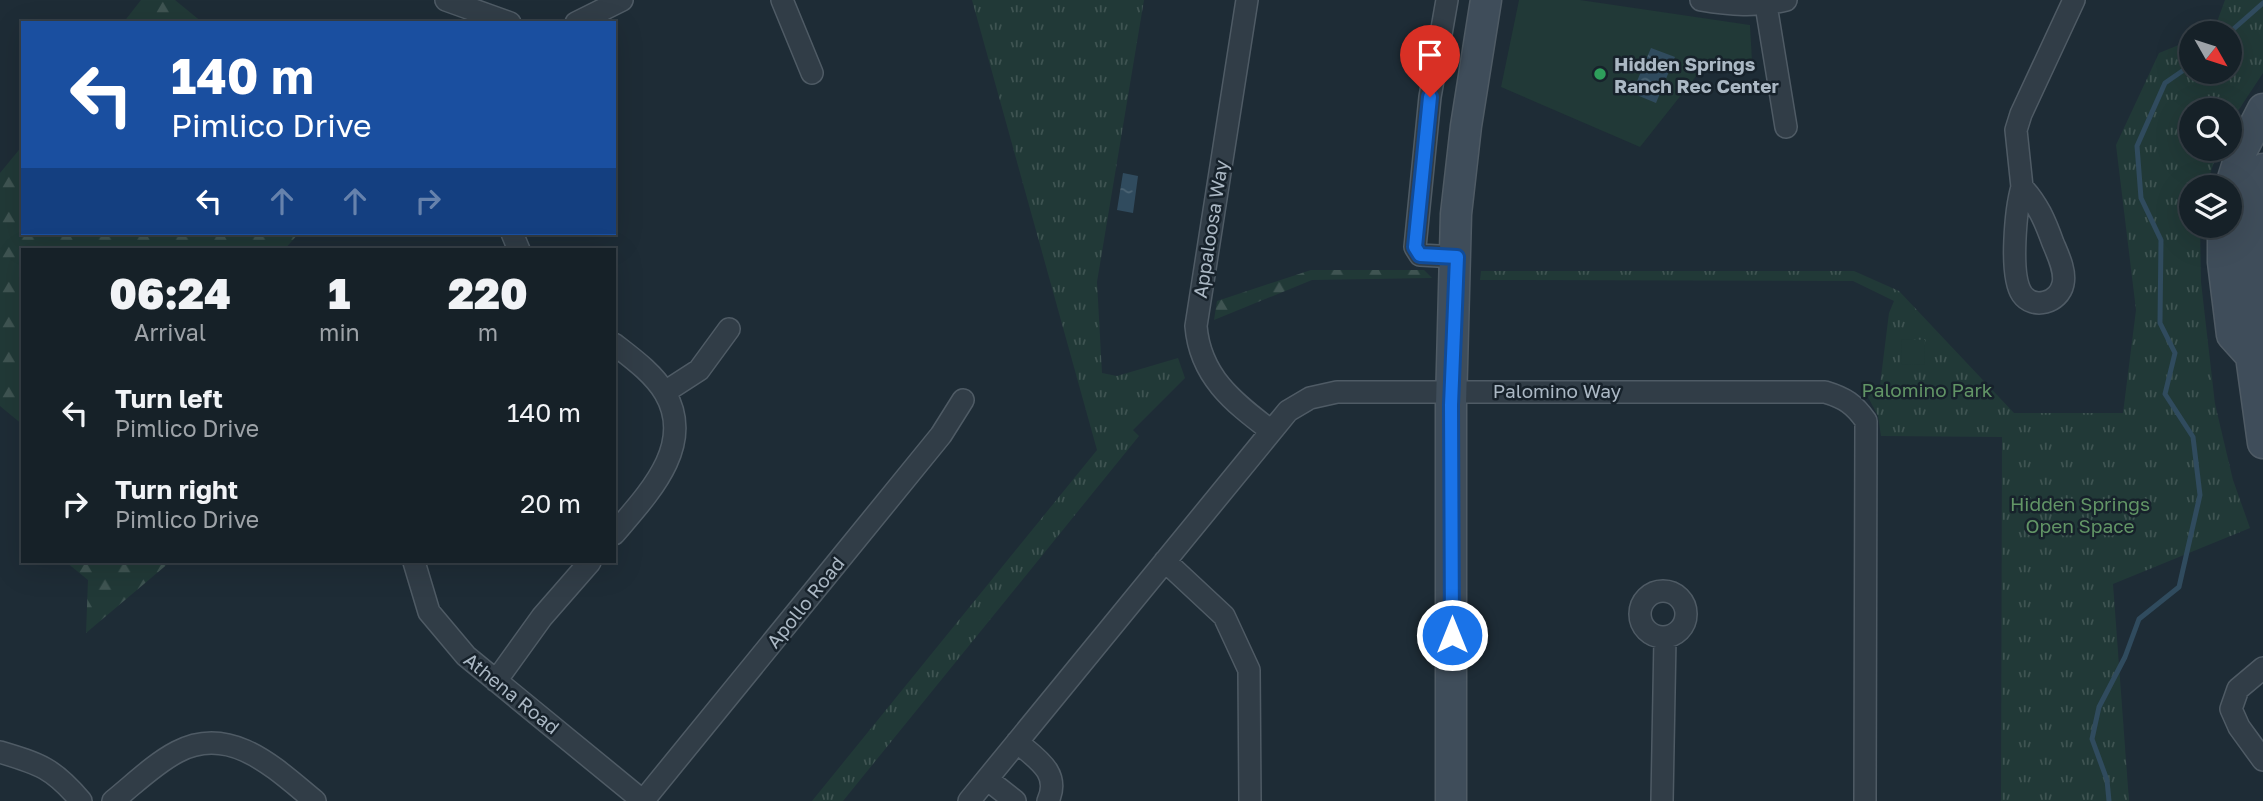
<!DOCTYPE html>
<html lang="en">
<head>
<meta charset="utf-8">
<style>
  :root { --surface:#162128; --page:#1f2930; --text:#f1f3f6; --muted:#9ea3a8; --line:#353e45 }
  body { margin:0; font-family:"Golos Text",sans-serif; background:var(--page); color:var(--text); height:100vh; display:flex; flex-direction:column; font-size:26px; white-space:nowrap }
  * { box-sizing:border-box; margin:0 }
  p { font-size:23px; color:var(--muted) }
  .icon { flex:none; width:38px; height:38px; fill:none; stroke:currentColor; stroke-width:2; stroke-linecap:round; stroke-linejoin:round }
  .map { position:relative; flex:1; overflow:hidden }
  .panel { position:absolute; left:21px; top:248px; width:595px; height:315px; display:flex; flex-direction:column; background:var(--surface); border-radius:0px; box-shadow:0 7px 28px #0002,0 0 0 2px var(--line) }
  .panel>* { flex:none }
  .top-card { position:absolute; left:21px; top:21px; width:595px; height:214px; border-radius:0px; box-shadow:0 7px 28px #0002,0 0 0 2px var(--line); background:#1a4fa0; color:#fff; overflow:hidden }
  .needle { width:46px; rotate:129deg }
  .buttons { position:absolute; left:2179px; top:21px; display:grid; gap:14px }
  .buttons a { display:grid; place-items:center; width:63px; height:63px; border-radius:50%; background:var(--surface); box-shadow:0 7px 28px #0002,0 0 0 2px var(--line); font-size:35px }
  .pin { position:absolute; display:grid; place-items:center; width:60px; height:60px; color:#fff; margin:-72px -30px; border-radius:50% 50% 50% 0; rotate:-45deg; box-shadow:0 0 7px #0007 }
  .pin .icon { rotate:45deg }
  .me { position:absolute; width:77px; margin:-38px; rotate:0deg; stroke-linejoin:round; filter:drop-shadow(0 0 5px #0008) }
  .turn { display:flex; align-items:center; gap:24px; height:147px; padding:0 35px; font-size:32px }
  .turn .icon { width:91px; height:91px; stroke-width:2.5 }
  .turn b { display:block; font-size:49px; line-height:60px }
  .lanes { display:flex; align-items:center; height:66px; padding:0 35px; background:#0003; justify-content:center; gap:35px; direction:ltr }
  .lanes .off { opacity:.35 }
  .eta { display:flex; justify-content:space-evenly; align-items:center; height:119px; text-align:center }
  .eta b { font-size:42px; font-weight:800; line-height:49px }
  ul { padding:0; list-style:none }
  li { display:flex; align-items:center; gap:21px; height:91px; padding:0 35px }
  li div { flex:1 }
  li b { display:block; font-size:26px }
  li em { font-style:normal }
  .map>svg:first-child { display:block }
  .forest { fill:url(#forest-firs) }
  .park { fill:url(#park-tufts) }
  .garden { fill:#213937 }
  .water { fill:url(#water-ripples) }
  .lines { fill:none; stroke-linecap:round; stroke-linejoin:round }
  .stream { stroke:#304b5e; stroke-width:5 }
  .street-casing { stroke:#4f5b65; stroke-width:24 }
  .secondary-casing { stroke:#4f5b65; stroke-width:33 }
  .street { stroke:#313d47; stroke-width:21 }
  .secondary { stroke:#3f4d5a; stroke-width:30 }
  .route-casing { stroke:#114b97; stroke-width:18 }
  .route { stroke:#1a73e8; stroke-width:12 }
  .leisure-dot { fill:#2e9e5b; stroke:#17222b; stroke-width:2.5 }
  .labels { text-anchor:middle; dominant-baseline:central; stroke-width:5; stroke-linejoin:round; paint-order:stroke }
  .poi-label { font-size:19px; font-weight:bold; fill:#abb8c4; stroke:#17222b; text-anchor:start }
  .street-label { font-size:19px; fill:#abb8c4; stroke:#17222b }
  .park-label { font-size:19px; fill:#629566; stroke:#17222b }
</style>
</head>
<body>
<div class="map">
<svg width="2263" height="801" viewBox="0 0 2263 801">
  <defs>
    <pattern id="forest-firs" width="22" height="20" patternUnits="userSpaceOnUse" patternTransform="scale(1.75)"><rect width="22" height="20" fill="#213937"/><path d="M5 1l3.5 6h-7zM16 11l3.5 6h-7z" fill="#3f5452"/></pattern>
    <pattern id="park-tufts" width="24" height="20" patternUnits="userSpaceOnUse" patternTransform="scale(1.75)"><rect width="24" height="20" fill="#213937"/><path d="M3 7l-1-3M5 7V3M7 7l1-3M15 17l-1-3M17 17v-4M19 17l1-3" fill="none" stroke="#3f5452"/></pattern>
    <pattern id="water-ripples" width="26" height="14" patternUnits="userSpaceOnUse" patternTransform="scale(1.75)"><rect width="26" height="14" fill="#304b5e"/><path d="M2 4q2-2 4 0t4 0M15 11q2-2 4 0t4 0" fill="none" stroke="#4b6373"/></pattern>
  </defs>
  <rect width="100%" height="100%" fill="#1e2c36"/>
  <path class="forest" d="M 141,0 L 175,0 L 203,23 L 123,23 Z
    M 23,145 L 23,233 L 299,233 L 284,250 L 23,250 L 23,425 L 0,406 L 0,173 Z
    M 1311,270 L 1424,270 L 1432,278 L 1312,280 L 1214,320 L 1217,301 Z
    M 66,562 L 170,562 L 86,633 L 88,580 Z"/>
  <path class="park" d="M 972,0 L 1144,0 L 1097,282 L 1102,373 L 1117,376 L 1178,358 L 1185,378 L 1133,430 L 1139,436 L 843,801 L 812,801 L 1097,450 Z
    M 2225,0 L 2263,0 L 2263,73 L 2230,123 L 2230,110 L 2191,110 L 2191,149 L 2218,149 L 2206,187 L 2191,187 L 2191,226 L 2200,226 L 2201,282 L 2215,404 L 2233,480 L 2250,528 L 2113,584 L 2129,801 L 2001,801 L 2002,437 L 1881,436 L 1878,416 L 1868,397 L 1880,385 L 1889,313 L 1894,301 L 1853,281 L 1480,280 L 1481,271 L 1854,271 L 1899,291 L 2014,413 L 2123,413 L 2136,310 L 2116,145 L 2159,53 L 2191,40 L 2191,72 L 2230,72 L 2230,33 L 2207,33 L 2214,30 Z"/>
  <path class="garden" d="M 1519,0 L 1580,0 L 1750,25 L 1752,60 L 1701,70 L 1640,147 L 1501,87 Z
    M 1902,339 L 1925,340 L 1924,365 L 1901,364 Z"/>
  <path class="water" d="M 1651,48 L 1675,57 L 1656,103 L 1632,93 Z
    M 1123,173 L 1138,176 L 1133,213 L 1117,210 Z"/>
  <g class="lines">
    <path class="stream" d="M 2229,33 L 2263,3
      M 2109,801 L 2107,780 L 2092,739 L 2099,707 L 2125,657 L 2139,619 L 2179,587 L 2200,495 L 2193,437 L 2165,394 L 2175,353 L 2160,323 L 2161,240 L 2141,198 L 2137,146 L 2165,83 L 2191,65"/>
    <g class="street-casing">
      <path id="street" d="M 446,0 L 510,23
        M 782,0 L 812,73
        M 1247,0 L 1196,326 C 1200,376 1233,402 1270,430
        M 1447,0 L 1430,97 L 1415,247 L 1420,255 L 1457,257
        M 1701,0 C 1730,5 1757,7 1786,0
        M 1766,5 L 1786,127
        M 576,23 L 622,0
        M 2022,187 C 2038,204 2045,221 2053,243 C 2058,255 2066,271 2063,284 C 2059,303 2033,310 2022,294 C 2009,275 2016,208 2022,187 Z
        M 2022,187 L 2016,130 L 2021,114 L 2074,0
        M 512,233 L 519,250
        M 614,344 C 632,358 653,373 665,393 C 696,446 647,495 614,534
        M 665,392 L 699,370 L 729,329
        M 1165,561 L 1224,616 L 1249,670 L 1250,801
        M 414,562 L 429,612 L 466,656 L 643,801
        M1640 614a23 23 0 1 1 46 0a23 23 0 1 1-46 0Z
        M 2263,668 L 2238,689 L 2231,709 L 2239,727 L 2263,760
        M 496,681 L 542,617 L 590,562
        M 1017,742 C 1037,759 1061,773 1048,801
        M 0,752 C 40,764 53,768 81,801
        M 987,779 L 1015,801
        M 113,801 C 133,785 154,764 177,752 C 231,723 277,770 315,801
        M 643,801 L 941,435 L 963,400
        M 969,801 L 1288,411 L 1310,398 L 1337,392 L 1825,392 C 1845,398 1854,404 1866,421 L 1865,801
        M 1662,801 L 1665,638"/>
    </g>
    <g class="secondary-casing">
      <path id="secondary" d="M 2263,169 L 2254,206 L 2250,246 L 2258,331 L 2251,356 L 2263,443
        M 2230,188 L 2242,150 L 2263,109
        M 2223,226 L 2223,262 L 2232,335 L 2251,356
        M 1451,801 L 1451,405 L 1456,214 L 1466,126 L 1486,0"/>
    </g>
    <use href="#street" class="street"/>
    <use href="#secondary" class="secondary"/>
  </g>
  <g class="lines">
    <g class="route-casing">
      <path id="route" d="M 1430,97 L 1415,247 L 1420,255 L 1457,257 L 1451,405 L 1452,635"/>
    </g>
    <use href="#route" class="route"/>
  </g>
  <circle class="leisure-dot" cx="1600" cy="74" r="7"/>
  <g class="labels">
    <g class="poi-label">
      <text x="1614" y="63">Hidden Springs<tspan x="1614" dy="22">Ranch Rec Center</tspan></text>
    </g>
    <g class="street-label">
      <text transform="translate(1210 229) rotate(-81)">Appaloosa Way</text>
      <text x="1557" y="390">Palomino Way</text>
      <text transform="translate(805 602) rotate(-51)">Apollo Road</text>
      <text transform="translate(512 693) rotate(39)">Athena Road</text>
    </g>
    <g class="park-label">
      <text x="1927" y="389">Palomino Park</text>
      <text x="2080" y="503">Hidden Springs<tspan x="2080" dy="22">Open Space</tspan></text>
    </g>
  </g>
</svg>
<div class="buttons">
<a><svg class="needle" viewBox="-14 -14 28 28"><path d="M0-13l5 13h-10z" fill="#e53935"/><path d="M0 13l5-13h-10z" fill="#9ea3a8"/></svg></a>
<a><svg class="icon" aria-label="search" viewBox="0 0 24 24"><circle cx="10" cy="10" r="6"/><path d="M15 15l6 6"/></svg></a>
<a><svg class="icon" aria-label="layers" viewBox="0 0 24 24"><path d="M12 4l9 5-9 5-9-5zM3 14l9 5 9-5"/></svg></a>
</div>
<div class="pin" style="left:1430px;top:97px;background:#d93025"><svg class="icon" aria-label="arrive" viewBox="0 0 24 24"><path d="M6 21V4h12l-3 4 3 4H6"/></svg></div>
<svg class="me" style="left:1452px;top:635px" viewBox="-20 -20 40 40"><circle r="17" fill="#1a73e8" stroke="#fff" stroke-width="3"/><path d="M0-11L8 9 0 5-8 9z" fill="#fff"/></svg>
<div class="top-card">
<div class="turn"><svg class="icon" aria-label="left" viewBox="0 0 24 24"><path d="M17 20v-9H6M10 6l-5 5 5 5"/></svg><div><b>140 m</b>Pimlico Drive</div></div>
<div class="lanes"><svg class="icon" aria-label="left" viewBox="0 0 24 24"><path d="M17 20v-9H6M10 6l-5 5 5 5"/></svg><svg class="icon off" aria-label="ahead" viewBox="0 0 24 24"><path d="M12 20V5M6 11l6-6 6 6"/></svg><svg class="icon off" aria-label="ahead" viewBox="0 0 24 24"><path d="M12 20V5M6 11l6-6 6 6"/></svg><svg class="icon off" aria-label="right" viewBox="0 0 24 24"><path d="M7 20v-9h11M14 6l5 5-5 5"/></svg></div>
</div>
<section class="panel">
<div class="eta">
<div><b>06:24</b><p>Arrival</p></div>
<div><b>1</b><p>min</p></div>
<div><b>220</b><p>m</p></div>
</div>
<ul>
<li><svg class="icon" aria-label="left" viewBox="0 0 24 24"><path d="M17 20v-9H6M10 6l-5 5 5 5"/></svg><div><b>Turn left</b><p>Pimlico Drive</p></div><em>140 m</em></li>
<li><svg class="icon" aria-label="right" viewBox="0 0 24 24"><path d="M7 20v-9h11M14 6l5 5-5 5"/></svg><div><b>Turn right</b><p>Pimlico Drive</p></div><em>20 m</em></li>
</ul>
</section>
</div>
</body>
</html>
